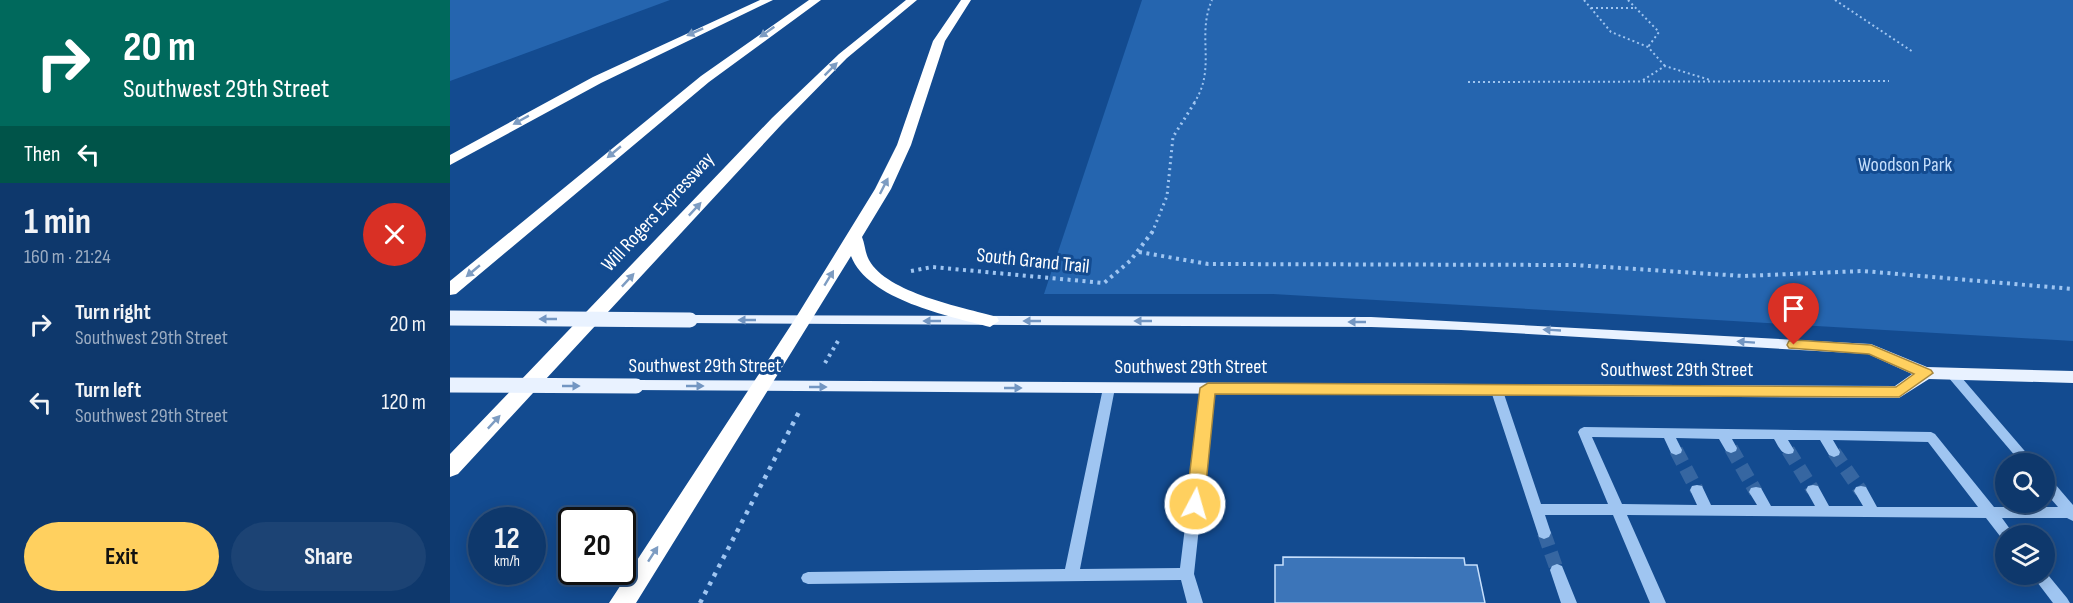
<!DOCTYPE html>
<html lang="en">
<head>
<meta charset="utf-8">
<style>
  :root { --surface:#0e386c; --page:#1c4374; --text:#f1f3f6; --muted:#9bacc2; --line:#2e527f; --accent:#ffd05f }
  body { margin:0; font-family:"Sofia Sans Condensed",sans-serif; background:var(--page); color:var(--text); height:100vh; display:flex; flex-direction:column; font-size:22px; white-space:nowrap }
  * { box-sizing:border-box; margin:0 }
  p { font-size:20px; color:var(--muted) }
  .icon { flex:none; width:33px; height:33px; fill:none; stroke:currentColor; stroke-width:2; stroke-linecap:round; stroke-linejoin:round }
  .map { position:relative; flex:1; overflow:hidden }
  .details { display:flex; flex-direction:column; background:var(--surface); width:450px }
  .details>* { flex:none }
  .banner { background:#00695c; color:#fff; overflow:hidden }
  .tools { position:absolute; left:1545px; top:453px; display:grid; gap:12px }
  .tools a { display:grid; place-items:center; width:60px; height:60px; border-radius:50%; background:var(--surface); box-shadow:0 3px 15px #0003,0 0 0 2px var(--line); font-size:30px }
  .speed { position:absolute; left:18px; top:507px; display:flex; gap:12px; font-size:30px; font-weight:700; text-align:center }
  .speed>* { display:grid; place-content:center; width:78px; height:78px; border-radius:50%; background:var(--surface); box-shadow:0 3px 15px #0003,0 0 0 2px var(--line); line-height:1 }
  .speed small { font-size:15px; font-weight:400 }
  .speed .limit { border:3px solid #111; border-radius:9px; background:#fff; color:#111 }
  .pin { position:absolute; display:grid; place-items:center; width:51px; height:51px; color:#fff; margin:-62px -26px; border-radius:50% 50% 50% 0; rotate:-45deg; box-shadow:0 0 6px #0007 }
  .pin .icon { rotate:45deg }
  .me { position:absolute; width:66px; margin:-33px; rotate:6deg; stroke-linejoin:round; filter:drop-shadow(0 0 4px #0008) }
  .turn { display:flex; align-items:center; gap:21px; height:126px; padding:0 24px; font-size:27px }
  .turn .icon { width:78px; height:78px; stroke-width:2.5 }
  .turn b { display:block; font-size:42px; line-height:51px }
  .then { display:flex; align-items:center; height:57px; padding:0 24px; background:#0003; gap:12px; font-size:22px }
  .round { display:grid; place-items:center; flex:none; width:63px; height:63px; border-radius:32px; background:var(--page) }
  .overview { display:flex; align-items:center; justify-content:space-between; height:102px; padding:0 24px }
  h1 { font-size:36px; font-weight:700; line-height:45px }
  .action { display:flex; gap:12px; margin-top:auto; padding:12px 24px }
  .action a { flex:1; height:69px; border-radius:36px; background:var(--accent); color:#111; font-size:24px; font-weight:700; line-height:69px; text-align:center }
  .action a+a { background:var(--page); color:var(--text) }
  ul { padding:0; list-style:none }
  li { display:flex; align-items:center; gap:18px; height:78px; padding:0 24px }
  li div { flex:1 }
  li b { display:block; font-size:22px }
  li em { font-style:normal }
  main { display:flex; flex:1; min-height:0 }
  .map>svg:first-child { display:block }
  .green { fill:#2565af }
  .building { fill:#3c75b9; stroke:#c6dffc; stroke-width:1.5 }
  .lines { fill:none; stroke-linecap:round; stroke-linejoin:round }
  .minor-tunnel { stroke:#3666a1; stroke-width:14; stroke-dasharray:14 7; stroke-linecap:butt }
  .path-far3 { stroke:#9fc5f1; stroke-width:2; stroke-dasharray:2 3; stroke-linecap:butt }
  .path-far2 { stroke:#9fc5f1; stroke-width:3; stroke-dasharray:2 4; stroke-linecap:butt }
  .path-far1 { stroke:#9fc5f1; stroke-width:4; stroke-dasharray:3 4.5; stroke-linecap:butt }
  .path { stroke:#9fc5f1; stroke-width:4.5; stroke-dasharray:4 6; stroke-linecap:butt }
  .minor { fill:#9fc5f1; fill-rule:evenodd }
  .major { fill:#e9f2ff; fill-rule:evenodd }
  .highway { fill:#fff; fill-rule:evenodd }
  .major-bridge { stroke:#e9f2ff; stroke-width:15 }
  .oneway { fill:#7d9cc2 }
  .oneway2 { fill:#7396c2 }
  .route { fill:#ffd05f; stroke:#a6873e; stroke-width:1.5 }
  .labels { text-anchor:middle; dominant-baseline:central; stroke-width:6; stroke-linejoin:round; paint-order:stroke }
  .park-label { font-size:20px; fill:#c6dffc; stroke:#134b90 }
  .street-label { font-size:20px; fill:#fff; stroke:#134b90 }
</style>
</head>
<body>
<main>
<section class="details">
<div class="banner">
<div class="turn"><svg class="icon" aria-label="right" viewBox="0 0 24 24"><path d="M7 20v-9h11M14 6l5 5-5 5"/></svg><div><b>20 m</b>Southwest 29th Street</div></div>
<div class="then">Then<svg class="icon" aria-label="left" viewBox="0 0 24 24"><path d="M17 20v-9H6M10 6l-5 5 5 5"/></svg></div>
</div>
<div class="overview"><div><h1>1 min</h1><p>160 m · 21:24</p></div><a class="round" style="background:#d93025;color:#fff"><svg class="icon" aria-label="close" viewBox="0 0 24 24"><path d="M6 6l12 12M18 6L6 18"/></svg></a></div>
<ul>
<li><svg class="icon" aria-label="right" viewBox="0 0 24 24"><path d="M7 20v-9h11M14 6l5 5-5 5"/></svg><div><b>Turn right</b><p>Southwest 29th Street</p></div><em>20 m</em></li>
<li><svg class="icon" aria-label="left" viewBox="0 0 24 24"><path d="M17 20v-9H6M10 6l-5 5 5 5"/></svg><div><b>Turn left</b><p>Southwest 29th Street</p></div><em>120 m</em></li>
</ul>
<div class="action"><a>Exit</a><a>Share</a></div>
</section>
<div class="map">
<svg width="1623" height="603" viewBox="0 0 1623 603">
  <rect width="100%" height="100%" fill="#134b90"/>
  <path class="green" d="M 0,0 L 220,0 L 0,81 Z
    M 692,0 L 1623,0 L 1623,341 L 823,294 L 594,294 Z"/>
  <path class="building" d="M 833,557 L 1014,558 L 1015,565 L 1027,565 L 1035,603 L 825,603 L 825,565 L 833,565 Z"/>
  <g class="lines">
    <path class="minor-tunnel" d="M 1281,448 L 1306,492
      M 1226,450 L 1247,490
      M 1338,450 L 1363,490
      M 1384,452 L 1411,491
      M 1094,533 L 1107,570"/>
    <path class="path-far3" d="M 1134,0 L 1161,32 L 1198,47 L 1215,66
      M 1178,0 L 1209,32 L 1198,47
      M 1385,0 L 1463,52
      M 1141,8 L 1185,8
      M 1193,80 L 1215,66 L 1260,80
      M 1018,82 L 1439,81
      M 744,103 C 767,68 746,36 762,0"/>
    <path class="path-far2" d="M 702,233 L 717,196 L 723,137 L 745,102"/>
    <path class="path-far1" d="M 689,252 L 758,264 L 1124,265 L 1293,276 L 1413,271 L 1623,289
      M 461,271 L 482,267 L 654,283 L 680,261 L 703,231
      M 375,363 L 388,341"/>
    <path class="path" d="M 250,603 L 350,410"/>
    <path class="minor" d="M 1502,370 L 1506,371 L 1586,464 L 1572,464 L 1498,377 L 1496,374 L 1498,371 Z
      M 659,384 L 663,385 L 665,388 L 630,569 L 730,568 L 752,388 L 754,385 L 762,385 L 764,388 L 744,574 L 753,603 L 737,603 L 731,580 L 358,584 L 353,582 L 351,578 L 353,574 L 358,572 L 615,569 L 653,388 L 655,385 Z
      M 1047,387 L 1051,388 L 1053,391 L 1091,504 L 1158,504 L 1128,432 L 1130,429 L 1134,427 L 1481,432 L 1485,434 L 1544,507 L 1608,507 L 1594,491 L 1594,476 L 1599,477 L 1623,505 L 1623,521 L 1617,518 L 1552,518 L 1565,536 L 1556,536 L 1556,541 L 1553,540 L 1536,518 L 1177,515 L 1216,603 L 1200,603 L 1163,515 L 1095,515 L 1101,533 L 1099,537 L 1094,539 L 1089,537 L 1041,391 L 1043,388 ZM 1142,437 L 1214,438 L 1221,453 L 1226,455 L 1231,453 L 1232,450 L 1226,438 L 1269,439 L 1276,451 L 1281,453 L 1286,451 L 1287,448 L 1282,439 L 1324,439 C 1329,447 1332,457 1343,453 L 1344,450 L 1338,440 L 1370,440 L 1379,455 L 1384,457 L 1389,455 L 1390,452 L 1383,440 L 1478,442 L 1528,507 L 1427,507 L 1416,487 L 1411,486 L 1406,487 L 1404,491 L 1413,506 L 1379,506 L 1368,486 L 1363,485 L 1358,486 L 1356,490 L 1365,506 L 1321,506 L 1311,488 L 1306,487 L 1301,488 L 1299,492 L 1307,505 L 1261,505 L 1252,486 L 1247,485 L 1242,486 L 1240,490 L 1247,505 L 1172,504 Z
      M 1107,564 L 1112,566 L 1127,603 L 1111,603 L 1100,570 L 1102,566 Z
      M 1594,570 L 1617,598 L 1620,603 L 1603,603 L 1584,578 L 1582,574 L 1594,574 Z"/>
    <path class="major" d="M 240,315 L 921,317 L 1421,344 L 1477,367 L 1623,371 L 1623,383 L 1479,379 L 1449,398 L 180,390 L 178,386 L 180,382 L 186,380 L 1445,386 L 1462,374 L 1418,354 L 1011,330 L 921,327 L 235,323 L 232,320 Z"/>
    <path class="highway" d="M 310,0 L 323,0 L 151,83 L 0,165 L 0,155 L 143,77 Z
      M 359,0 L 371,0 L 259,82 L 6,294 L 0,295 L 0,281 L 251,76 Z
      M 456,0 L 467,0 L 397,58 L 332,124 L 8,474 L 0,477 L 0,454 L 322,118 L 389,54 Z
      M 511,0 L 521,0 L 495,41 L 461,145 L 441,189 L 412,237 C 415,244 415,253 419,260 C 437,293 512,307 547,317 L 549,321 L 540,327 C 499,316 418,300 401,256 L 186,603 L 159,603 L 345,319 L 425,189 L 447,145 L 483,41 Z"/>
    <path class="major-bridge" d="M 0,318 L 240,320
      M 0,385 L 186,386"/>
  </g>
  <defs><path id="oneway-solid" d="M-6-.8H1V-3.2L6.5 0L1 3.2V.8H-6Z" transform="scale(1.5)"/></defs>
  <g class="oneway">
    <use href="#oneway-solid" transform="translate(245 32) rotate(156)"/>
    <use href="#oneway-solid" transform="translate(317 32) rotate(145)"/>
    <use href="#oneway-solid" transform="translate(381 69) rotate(-45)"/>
    <use href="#oneway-solid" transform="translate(71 120) rotate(151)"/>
    <use href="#oneway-solid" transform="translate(164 152) rotate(140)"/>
    <use href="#oneway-solid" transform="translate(434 186) rotate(-63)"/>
    <use href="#oneway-solid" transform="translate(245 209) rotate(-47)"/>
    <use href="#oneway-solid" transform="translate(23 271) rotate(140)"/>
    <use href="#oneway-solid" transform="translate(379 278) rotate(-59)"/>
    <use href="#oneway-solid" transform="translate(178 280) rotate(-47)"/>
    <use href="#oneway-solid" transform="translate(44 422) rotate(-47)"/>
    <use href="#oneway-solid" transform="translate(203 554) rotate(-57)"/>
  </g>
  <g class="oneway2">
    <use href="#oneway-solid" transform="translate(98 319) rotate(-180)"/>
    <use href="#oneway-solid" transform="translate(297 320) rotate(180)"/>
    <use href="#oneway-solid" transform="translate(482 321) rotate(-180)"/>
    <use href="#oneway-solid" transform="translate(582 321) rotate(180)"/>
    <use href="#oneway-solid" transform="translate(693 321) rotate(-180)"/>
    <use href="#oneway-solid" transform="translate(907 322) rotate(-180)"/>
    <use href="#oneway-solid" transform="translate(1102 330) rotate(-177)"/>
    <use href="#oneway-solid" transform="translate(1296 342) rotate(-176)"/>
    <use href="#oneway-solid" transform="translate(121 386)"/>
    <use href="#oneway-solid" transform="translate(245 386)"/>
    <use href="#oneway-solid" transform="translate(368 387)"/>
    <use href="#oneway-solid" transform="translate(563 388)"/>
  </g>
  <path class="route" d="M 1344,340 L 1421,345 L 1481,370 L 1483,373 L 1449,397 L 765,394 L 754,504 L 751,509 L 739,509 L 736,504 L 750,388 L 758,383 L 1446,387 L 1464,374 L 1419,354 L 1339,348 L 1337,345 L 1339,341 Z"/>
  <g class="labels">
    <g class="park-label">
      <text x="1455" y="165">Woodson Park</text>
    </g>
    <g class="street-label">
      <text transform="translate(208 212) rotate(-47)">Will Rogers Expressway</text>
      <text transform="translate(583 261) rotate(6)">South Grand Trail</text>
      <text x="255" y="366">Southwest 29th Street</text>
      <text x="741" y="367">Southwest 29th Street</text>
      <text x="1227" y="370">Southwest 29th Street</text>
    </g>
  </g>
</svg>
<div class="tools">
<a><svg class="icon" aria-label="search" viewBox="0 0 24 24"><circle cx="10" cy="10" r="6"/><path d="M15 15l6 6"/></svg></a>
<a><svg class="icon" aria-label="layers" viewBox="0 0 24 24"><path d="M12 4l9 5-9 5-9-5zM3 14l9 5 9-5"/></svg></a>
</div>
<div class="speed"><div>12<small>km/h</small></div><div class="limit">20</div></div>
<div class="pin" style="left:1344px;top:345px;background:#d93025"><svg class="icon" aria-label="arrive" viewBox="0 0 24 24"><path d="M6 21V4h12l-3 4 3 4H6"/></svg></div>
<svg class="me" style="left:745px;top:504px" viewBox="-20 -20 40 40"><circle r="17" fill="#ffd05f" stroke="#fff" stroke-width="3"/><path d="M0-11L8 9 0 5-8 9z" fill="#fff"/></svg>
</div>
</main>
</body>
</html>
